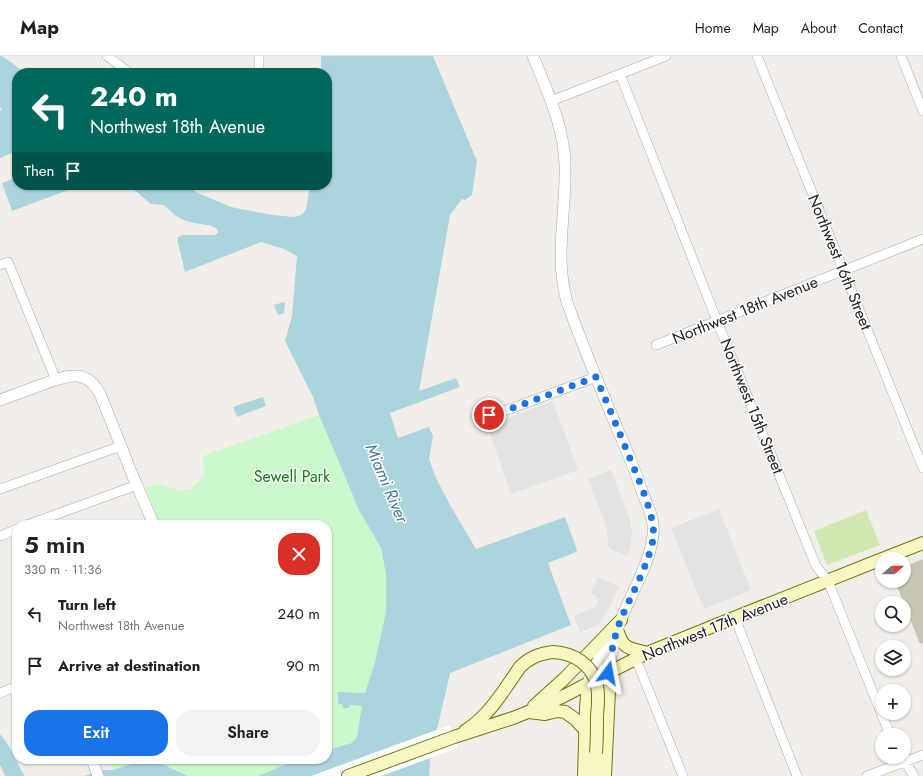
<!DOCTYPE html>
<html lang="en">
<head>
<meta charset="utf-8">
<style>
  :root { --surface:#fff; --page:#f2f2f2; --text:#202124; --muted:#757577; --line:#e0e0e0; --accent:#1a73e8 }
  body { margin:0; font-family:Jost,sans-serif; background:var(--page); color:var(--text); height:100vh; display:flex; flex-direction:column; font-size:15px; white-space:nowrap }
  * { box-sizing:border-box; margin:0 }
  p { font-size:13px; color:var(--muted) }
  .icon { flex:none; width:22px; height:22px; fill:none; stroke:currentColor; stroke-width:2; stroke-linecap:round; stroke-linejoin:round }
  .map { position:relative; flex:1; overflow:hidden }
  .details { position:absolute; left:12px; top:464px; width:320px; height:244px; display:flex; flex-direction:column; background:var(--surface); border-radius:16px; box-shadow:0 1px 3px #0004 }
  .details>* { flex:none }
  .banner { position:absolute; left:12px; top:12px; width:320px; height:122px; border-radius:16px; box-shadow:0 1px 3px #0004; background:#00695c; color:#fff; overflow:hidden }
  .needle { width:26px; rotate:70deg }
  .tools { position:absolute; left:875px; top:496px; display:grid; gap:8px }
  .tools a { display:grid; place-items:center; width:36px; height:36px; border-radius:50%; background:var(--surface); box-shadow:0 1px 3px #0004; font-size:20px }
  .pin { position:absolute; display:grid; place-items:center; width:34px; height:34px; color:#fff; margin:-17px; border:2px solid #fff; border-radius:50%; box-shadow:0 1px 4px #0007 }
  .me { position:absolute; width:44px; margin:-22px; rotate:13deg; stroke-linejoin:round; filter:drop-shadow(0 0 3px #0008) }
  .turn { display:flex; align-items:center; gap:14px; height:84px; padding:0 12px; font-size:18px }
  .turn .icon { width:52px; height:52px; stroke-width:2.5 }
  .turn b { display:block; font-size:28px; line-height:34px }
  .then { display:flex; align-items:center; height:38px; padding:0 12px; background:#0003; gap:8px; font-size:15px }
  .round { display:grid; place-items:center; flex:none; width:42px; height:42px; border-radius:16px; background:var(--page) }
  .head { display:flex; align-items:center; justify-content:space-between; height:68px; padding:0 12px }
  h1 { font-size:24px; font-weight:600; line-height:30px }
  .button { display:flex; gap:8px; margin-top:auto; padding:8px 12px }
  .button a { flex:1; height:46px; border-radius:16px; background:var(--accent); color:#fff; font-size:16px; font-weight:600; line-height:46px; text-align:center }
  .button a+a { background:var(--page); color:var(--text) }
  ul { padding:0; list-style:none }
  li { display:flex; align-items:center; gap:12px; height:52px; padding:0 12px }
  li div { flex:1 }
  li b { display:block; font-size:15px }
  li em { font-style:normal }
  header { display:flex; align-items:center; gap:24px; box-sizing:border-box; height:56px; padding:0 20px; background:var(--surface); border-bottom:1px solid var(--line) }
  header strong { font-size:19px }
  nav { display:flex; gap:22px; margin-inline-start:auto; font-size:14px }
  .map>svg:first-child { display:block }
  .construction { fill:#c6c5b4 }
  .grass { fill:#cfe8b2 }
  .park { fill:#caf8cb }
  .parking { fill:#e2e2e2 }
  .water { fill:#acd4dc }
  .pier { fill:#fff }
  .lines { fill:none; stroke-linecap:round; stroke-linejoin:round }
  .minor-casing { stroke:#a6a6a6; stroke-width:10 }
  .tertiary-casing { stroke:#a6a6a6; stroke-width:12 }
  .secondary-casing { stroke:#70770a; stroke-width:14 }
  .minor { stroke:#fff; stroke-width:9 }
  .tertiary { stroke:#fff; stroke-width:11 }
  .secondary { stroke:#f7f7c1; stroke-width:12 }
  .secondary-bridge-casing { stroke:#70770a; stroke-width:14; stroke-linecap:butt }
  .secondary-bridge { stroke:#f7f7c1; stroke-width:12 }
  .route { stroke:#1a73e8; stroke-width:7; stroke-dasharray:0 12.6 }
  .labels { text-anchor:middle; dominant-baseline:central; stroke-width:3; stroke-linejoin:round; paint-order:stroke }
  .street-label { font-size:16px; fill:#222; stroke:#fff }
  .park-label { font-size:16px; fill:#117e15; stroke:#fff }
  .water-label { font-size:17px; font-style:italic; fill:#4b789e; stroke:#fff }
</style>
</head>
<body>
<header>
<strong>Map</strong>
<nav><a>Home</a><a>Map</a><a>About</a><a>Contact</a></nav>
</header>
<div class="map">
<svg width="923" height="720" viewBox="0 0 923 720">
  <rect width="100%" height="100%" fill="#f1eee9"/>
  <path class="construction" d="M 923,503 L 923,587 L 920,588 L 895,525 L 904,525 L 904,511 Z"/>
  <path class="grass" d="M 866,454 L 880,489 L 827,509 L 814,475 Z"/>
  <path class="park" d="M 319,359 L 359,454 L 381,492 L 386,518 L 386,556 L 375,606 L 365,638 L 339,636 L 350,649 L 362,650 L 357,681 L 352,687 L 327,694 L 327,469 L 160,469 L 146,431 L 160,428 L 180,435 L 191,433 L 204,420 L 203,400 Z
    M 108,703 L 299,703 L 258,720 L 188,720 L 170,711 L 138,706 L 113,714 Z"/>
  <path class="parking" d="M 553,345 L 578,414 L 511,438 L 487,370 Z
    M 611,414 L 630,464 L 632,478 L 630,493 L 627,500 L 610,493 L 611,492 L 607,490 L 608,482 L 606,469 L 588,423 Z
    M 719,453 L 751,534 L 704,553 L 671,472 Z
    M 597,521 L 619,530 L 611,548 L 599,569 L 580,576 L 574,560 L 589,554 L 596,550 L 599,543 L 591,538 Z"/>
  <path class="water" d="M 0,0 L 2,0 L 26,17 L 17,17 L 17,95 L 0,102 L 0,55 L 2,53 L 0,51 Z
    M 321,0 L 433,0 L 477,105 L 472,139 L 465,144 L 462,143 L 450,159 L 419,335 L 456,322 L 460,331 L 390,357 L 398,382 L 429,371 L 433,380 L 429,403 L 436,422 L 450,449 L 476,493 L 565,461 L 577,494 L 576,496 L 548,507 L 571,569 L 450,617 L 430,704 L 429,720 L 258,720 L 299,703 L 327,703 L 327,694 L 352,687 L 357,681 L 362,650 L 350,649 L 349,652 L 343,652 L 342,648 L 338,648 L 338,636 L 365,637 L 375,606 L 386,556 L 386,518 L 381,492 L 359,454 L 319,359 L 313,341 L 285,285 L 292,260 L 297,200 L 284,193 L 261,186 L 185,216 L 177,182 L 182,179 L 215,179 L 218,177 L 217,173 C 209,167 196,169 187,165 C 177,162 171,156 164,149 L 151,148 L 128,129 L 189,129 L 196,136 L 231,151 L 272,159 L 294,161 L 301,159 L 306,154 L 310,129 L 327,129 L 327,17 L 321,17 Z
    M 17,121 L 17,129 L 82,129 L 12,155 L 2,127 Z
    M 284,246 L 285,247 L 284,257 L 278,259 L 274,249 Z
    M 263,341 L 266,350 L 237,361 L 233,351 Z
    M 0,678 C 11,690 16,707 25,720 L 5,720 L 0,709 Z
    M 145,705 L 162,708 L 188,720 L 84,720 L 104,714 L 113,714 L 138,706 Z"/>
  <path class="pier" d="M 450,669 L 458,692 L 381,720 L 311,720 Z"/>
  <g class="lines">
    <g class="minor-casing">
      <path id="minor" d="M 107,0 L 130,17
        M 259,0 L 259,17
        M 757,0 L 923,412
        M 901,0 L 923,55
        M 620,18 L 717,265 L 816,510 L 828,525 L 890,679
        M 551,45 L 666,0
        M 0,209 L 8,206 L 56,324
        M 656,289 L 923,183
        M 478,362 L 510,353 L 596,321
        M 0,433 L 121,390
        M 27,469 L 137,429
        M 0,480 L 17,473
        M 735,562 L 797,720
        M 636,603 L 683,720
        M 0,637 L 17,630
        M 902,701 L 914,720
        M 867,720 L 923,699"/>
    </g>
    <g class="tertiary-casing">
      <path id="tertiary" d="M 533,0 C 547,35 564,70 565,108 C 566,139 561,170 561,200 C 561,216 563,231 567,246 C 585,297 607,348 628,398 C 634,412 639,426 644,441 C 649,452 655,466 653,479 C 650,508 631,537 621,564 C 614,580 611,599 608,617
        M 0,344 C 14,339 27,334 41,329 C 65,320 87,310 101,340 L 132,418 L 154,469
        M 589,624 L 603,594 L 613,577
        M 92,703 L 98,720"/>
    </g>
    <g class="secondary-casing">
      <path id="secondary" d="M 882,503 L 923,487
        M 617,574 C 619,579 621,586 625,589 C 630,594 641,595 647,597
        M 534,650 L 564,623 L 621,564
        M 529,656 L 545,658 L 557,655 L 565,656 L 575,663 L 586,675
        M 465,675 C 489,660 504,634 520,611 C 530,601 539,598 553,596
        M 348,720 L 454,681 L 513,662 L 528,656 L 562,641 L 608,617 L 647,597 L 731,563 L 882,503
        M 584,720 L 586,652 L 588,628
        M 596,720 L 596,697
        M 605,720 L 609,635 L 608,617"/>
    </g>
    <use href="#minor" class="minor"/>
    <use href="#tertiary" class="tertiary"/>
    <use href="#secondary" class="secondary"/>
    <g class="secondary-bridge-casing">
      <path id="secondary-bridge" d="M 553,596 C 573,597 592,608 597,629 C 599,639 598,650 597,660 C 597,672 597,685 596,697"/>
    </g>
    <use href="#secondary-bridge" class="secondary-bridge"/>
  </g>
  <g class="lines">
    <path class="route" d="M 489,359 L 510,353 L 596,321 C 607,347 618,373 629,400 C 637,420 657,463 653,484 C 647,512 632,537 621,563 C 614,580 611,599 608,617"/>
  </g>
  <g class="labels">
    <g class="street-label">
      <text transform="translate(840 206) rotate(68)">Northwest 16th Street</text>
      <text transform="translate(745 254) rotate(-22)">Northwest 18th Avenue</text>
      <text transform="translate(752 350) rotate(68)">Northwest 15th Street</text>
      <text transform="translate(715 571) rotate(-22)">Northwest 17th Avenue</text>
    </g>
    <g class="park-label">
      <text x="292" y="420">Sewell Park</text>
    </g>
    <g class="water-label">
      <text transform="translate(387 427) rotate(67)">Miami River</text>
    </g>
  </g>
</svg>
<div class="tools">
<a><svg class="needle" viewBox="-14 -14 28 28"><path d="M0-13l5 13h-10z" fill="#e53935"/><path d="M0 13l5-13h-10z" fill="#757577"/></svg></a>
<a><svg class="icon" aria-label="search" viewBox="0 0 24 24"><circle cx="10" cy="10" r="6"/><path d="M15 15l6 6"/></svg></a>
<a><svg class="icon" aria-label="layers" viewBox="0 0 24 24"><path d="M12 4l9 5-9 5-9-5zM3 14l9 5 9-5"/></svg></a>
<a>+</a>
<a>−</a>
</div>
<div class="pin" style="left:489px;top:359px;background:#d93025"><svg class="icon" aria-label="arrive" viewBox="0 0 24 24"><path d="M6 21V4h12l-3 4 3 4H6"/></svg></div>
<svg class="me" style="left:608px;top:617px" viewBox="-20 -20 40 40"><path d="M0-17L14 15 0 8-14 15z" fill="#1a73e8" stroke="#fff" stroke-width="4"/></svg>
<div class="banner">
<div class="turn"><svg class="icon" aria-label="left" viewBox="0 0 24 24"><path d="M17 20v-9H6M10 6l-5 5 5 5"/></svg><div><b>240 m</b>Northwest 18th Avenue</div></div>
<div class="then">Then<svg class="icon" aria-label="arrive" viewBox="0 0 24 24"><path d="M6 21V4h12l-3 4 3 4H6"/></svg></div>
</div>
<section class="details">
<div class="head"><div><h1>5 min</h1><p>330 m · 11:36</p></div><a class="round" style="background:#d93025;color:#fff"><svg class="icon" aria-label="close" viewBox="0 0 24 24"><path d="M6 6l12 12M18 6L6 18"/></svg></a></div>
<ul>
<li><svg class="icon" aria-label="left" viewBox="0 0 24 24"><path d="M17 20v-9H6M10 6l-5 5 5 5"/></svg><div><b>Turn left</b><p>Northwest 18th Avenue</p></div><em>240 m</em></li>
<li><svg class="icon" aria-label="arrive" viewBox="0 0 24 24"><path d="M6 21V4h12l-3 4 3 4H6"/></svg><div><b>Arrive at destination</b></div><em>90 m</em></li>
</ul>
<div class="button"><a>Exit</a><a>Share</a></div>
</section>
</div>
</body>
</html>
